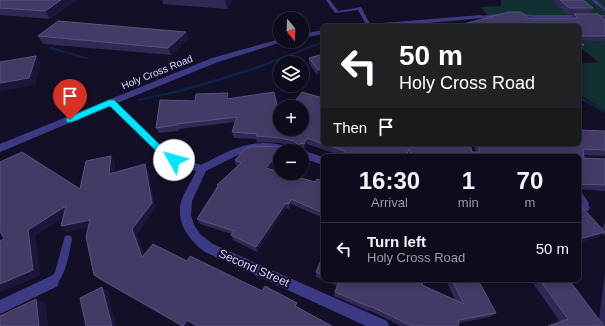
<!DOCTYPE html>
<html lang="en">
<head>
<meta charset="utf-8">
<style>
  :root { --surface:#0e0b1c; --page:#171425; --text:#f1f3f6; --muted:#9b9ba3; --line:#2e2b3b }
  body { margin:0; font-family:Arial,sans-serif; background:var(--page); color:var(--text); height:100vh; display:flex; flex-direction:column; font-size:15px; white-space:nowrap }
  * { box-sizing:border-box; margin:0 }
  p { font-size:13px; color:var(--muted) }
  .icon { flex:none; width:22px; height:22px; fill:none; stroke:currentColor; stroke-width:2; stroke-linecap:round; stroke-linejoin:round }
  .map { position:relative; flex:1; overflow:hidden }
  .details { position:absolute; left:321px; top:154px; width:260px; height:128px; display:flex; flex-direction:column; background:var(--surface); border-radius:6px; box-shadow:0 2px 10px #0003,0 0 0 1px var(--line) }
  .details>* { flex:none }
  .top-card { position:absolute; left:321px; top:24px; width:260px; height:122px; border-radius:6px; box-shadow:0 2px 10px #0003,0 0 0 1px var(--line); background:#202124; color:#fff; overflow:hidden }
  .needle { width:26px; rotate:161deg }
  .tools { position:absolute; left:273px; top:12px; display:grid; gap:8px }
  .tools a { display:grid; place-items:center; width:36px; height:36px; border-radius:50%; background:var(--surface); box-shadow:0 2px 10px #0003,0 0 0 1px var(--line); font-size:20px }
  .pin { position:absolute; display:grid; place-items:center; width:34px; height:34px; color:#fff; margin:-41px -17px; border-radius:50% 50% 50% 0; rotate:-45deg; box-shadow:0 0 4px #0007 }
  .pin .icon { rotate:45deg }
  .me { position:absolute; width:44px; margin:-22px; rotate:308deg; stroke-linejoin:round; filter:drop-shadow(0 0 3px #0008) }
  .turn { display:flex; align-items:center; gap:14px; height:84px; padding:0 12px; font-size:18px }
  .turn .icon { width:52px; height:52px; stroke-width:2.5 }
  .turn b { display:block; font-size:28px; line-height:34px }
  .then { display:flex; align-items:center; height:38px; padding:0 12px; background:#0003; gap:8px; font-size:15px }
  .eta { display:flex; justify-content:space-evenly; align-items:center; height:68px; text-align:center }
  .eta b { font-size:24px; font-weight:700; line-height:28px }
  ul { padding:0; list-style:none }
  li { display:flex; align-items:center; gap:12px; height:52px; padding:0 12px; border-top:1px solid var(--line) }
  li div { flex:1 }
  li b { display:block; font-size:15px }
  li em { font-style:normal }
  .map>svg:first-child { display:block }
  .green { fill:#12302f }
  .lines { fill:none; stroke-linecap:round; stroke-linejoin:round }
  .stream { fill:#0c2248; fill-rule:evenodd }
  .service { fill:#3d3a85; fill-rule:evenodd }
  .minor { fill:#3d3a85; fill-rule:evenodd }
  .wall { fill:#312854 }
  .shaded-wall { fill:#1d163a }
  .building { fill:#433a66; stroke:#5a527e }
  .route { fill:#00e5ff; stroke:#0095a6 }
  .labels { text-anchor:middle; dominant-baseline:central; stroke-width:4; stroke-linejoin:round; paint-order:stroke }
  .street-label { font-size:10px; fill:#d9d4ff; stroke:#130f26 }
  .near-street-label { font-size:12px; fill:#d9d4ff; stroke:#130f26 }
</style>
</head>
<body>
<div class="map">
<svg width="605" height="326" viewBox="0 0 605 326">
  <rect width="100%" height="100%" fill="#130f26"/>
  <path class="green" d="M 501,0 L 605,0 L 605,111 L 579,94 L 579,64 L 598,62 L 579,46 L 579,26 L 494,22 L 480,7 L 501,6 Z"/>
  <g class="lines">
    <path class="stream" d="M 323,41 L 323,43 L 254,70 L 185,91 L 139,101 L 137,100 L 139,99 L 183,89 L 252,68 Z
      M 50,47 L 52,47 L 89,58 L 88,59 L 86,59 L 50,49 Z
      M 579,96 L 605,110 L 605,113 L 579,99 Z"/>
    <path class="service" d="M 326,0 L 330,0 L 338,11 L 361,7 L 371,26 L 367,26 L 358,10 L 335,13 Z
      M 591,0 L 596,0 L 605,8 L 605,11 Z
      M 503,13 L 505,14 L 505,15 L 481,18 L 479,17 L 481,16 Z
      M 513,13 L 534,15 L 581,15 L 583,16 L 581,17 L 534,17 L 515,15 L 513,15 Z
      M 591,15 L 605,15 L 605,17 L 593,17 L 591,16 Z
      M 579,192 L 582,193 L 589,203 L 587,210 L 584,211 L 581,210 L 580,208 L 581,204 L 579,201 Z
      M 68,235 L 71,236 L 72,239 C 69,252 66,280 53,286 L 50,284 L 48,281 L 55,272 L 64,239 L 65,236 Z"/>
    <path class="minor" d="M 481,15 L 484,17 L 483,18 L 394,26 L 367,26 L 370,24 Z
      M 323,30 L 323,34 L 302,38 L 302,34 Z
      M 280,39 L 280,41 L 283,41 L 282,42 L 218,62 L 117,103 L 158,143 L 178,157 L 201,165 C 236,147 254,136 294,148 L 296,151 L 254,150 L 238,155 L 206,171 L 192,201 L 191,215 L 194,225 L 201,235 L 213,244 L 387,321 L 389,326 L 366,326 L 205,252 C 189,240 176,223 181,202 C 184,192 192,181 196,171 L 170,163 L 152,147 L 110,106 L 0,152 L 0,144 L 212,58 Z
      M 302,150 L 323,157 L 323,165 L 302,158 L 302,151 L 300,151 Z
      M 579,203 L 588,205 L 590,208 L 588,211 L 579,213 Z
      M 53,275 L 58,276 L 59,281 L 58,286 L 0,314 L 0,300 Z"/>
  </g>
  <path class="wall" d="M 0,0 L 76,0 L 50,19 L 0,15 Z
    M 162,0 L 233,0 L 227,9 L 163,4 Z
    M 552,0 L 583,0 L 593,8 L 590,14 L 566,14 Z
    M 574,14 L 605,20 L 605,41 L 579,40 L 584,45 L 581,49 L 579,49 L 579,26 L 528,18 L 571,18 Z
    M 186,32 L 188,39 L 171,55 L 43,44 L 38,36 Z
    M 323,54 L 317,75 L 309,63 L 309,58 Z
    M 323,98 L 323,144 L 470,144 L 472,152 L 476,152 L 473,144 L 579,144 L 605,131 L 605,156 L 583,155 L 584,158 L 605,159 L 605,191 L 579,189 L 579,156 L 408,156 L 407,154 L 342,156 L 307,144 L 304,149 L 301,149 L 298,151 L 294,147 L 280,143 L 257,142 L 256,139 L 234,138 L 232,132 L 235,122 L 179,129 L 179,131 L 159,133 L 156,128 L 195,101 L 280,129 Z
    M 235,160 L 315,182 L 323,181 L 323,218 L 291,204 L 289,209 L 286,208 L 257,252 L 233,240 L 231,235 L 232,234 L 200,224 L 197,219 L 218,187 L 217,185 L 237,166 L 236,165 Z
    M 115,162 L 114,173 L 148,170 L 155,208 L 137,234 L 144,255 L 187,261 L 262,291 L 297,306 L 297,307 L 332,326 L 195,326 L 190,323 L 188,326 L 181,326 L 100,280 L 94,275 L 88,227 L 67,232 L 61,226 L 63,217 L 35,235 L 40,275 L 0,292 L 0,241 L 4,239 L 80,189 Z
    M 579,206 L 602,228 L 605,222 L 605,236 L 602,234 L 598,237 L 579,242 Z
    M 323,255 L 323,280 L 316,277 L 316,272 Z
    M 605,272 L 605,326 L 548,326 L 560,322 L 531,280 L 569,280 L 599,319 Z
    M 323,280 L 423,280 L 422,285 L 455,300 L 446,280 L 478,280 L 496,313 L 490,317 L 459,323 L 458,326 L 401,326 L 369,310 L 368,311 L 334,296 L 335,292 L 337,286 Z"/>
  <path class="shaded-wall" d="M 61,0 L 76,0 L 50,19 L 45,11 Z
    M 225,0 L 233,0 L 227,9 Z
    M 186,32 L 188,39 L 171,55 L 168,48 Z
    M 36,56 L 41,63 L 35,85 L 0,91 L 0,83 Z
    M 323,69 L 323,74 L 317,75 L 318,70 Z
    M 307,138 L 307,144 L 304,149 L 304,144 Z
    M 301,143 L 301,149 L 299,151 L 299,146 Z
    M 283,147 L 284,151 L 280,151 L 280,157 L 267,174 L 266,168 Z
    M 111,156 L 115,162 L 113,180 L 109,174 Z
    M 145,164 L 148,170 L 155,208 L 137,234 L 146,262 L 142,257 L 132,229 Z
    M 291,199 L 291,204 L 289,209 L 289,204 Z
    M 286,203 L 286,208 L 257,252 L 256,247 Z
    M 66,206 L 71,212 L 35,235 L 40,275 L 0,292 L 0,284 L 28,230 Z
    M 90,220 L 95,226 L 67,232 L 61,226 Z
    M 605,232 L 598,237 L 579,242 L 579,239 Z
    M 102,287 L 107,291 L 117,326 L 112,326 Z
    M 36,299 L 46,304 L 48,326 L 39,326 Z
    M 187,320 L 190,323 L 188,326 L 183,326 Z"/>
  <path class="building" d="M 0,0 L 61,0 L 45,11 L 0,8 Z
    M 560,0 L 583,0 L 593,8 L 569,8 Z
    M 509,12 L 521,12 L 528,18 L 578,18 L 574,14 L 598,14 L 605,20 L 605,36 L 579,36 L 579,26 L 450,26 L 467,23 Z
    M 58,21 L 186,32 L 168,48 L 38,36 Z
    M 579,40 L 584,45 L 579,45 Z
    M 323,54 L 323,69 L 318,70 L 309,58 Z
    M 36,56 L 29,78 L 0,83 L 0,62 Z
    M 274,92 L 280,118 L 280,129 L 302,129 L 302,107 L 291,107 L 302,92 L 323,98 L 323,144 L 307,138 L 304,144 L 301,143 L 299,146 L 294,141 L 280,138 L 256,136 L 258,134 L 232,132 L 237,117 L 177,124 L 177,125 L 156,128 L 160,100 L 195,101 L 196,94 L 228,93 L 227,99 Z
    M 579,130 L 605,131 L 605,150 L 584,149 L 583,151 L 584,158 L 605,159 L 605,185 L 579,184 L 579,156 L 412,156 L 409,149 L 406,156 L 342,156 L 345,151 L 324,144 L 470,144 L 472,152 L 480,152 L 478,144 L 579,144 Z
    M 253,146 L 283,147 L 266,168 L 280,172 L 280,173 L 284,173 L 315,182 L 317,179 L 323,181 L 323,213 L 291,199 L 289,204 L 286,203 L 256,247 L 231,235 L 234,231 L 197,219 L 218,186 L 217,185 L 241,163 L 235,160 L 245,149 Z
    M 22,152 L 80,189 L 86,161 L 111,156 L 109,174 L 145,164 L 152,203 L 132,229 L 142,257 L 153,244 L 187,261 L 190,256 L 262,291 L 265,286 L 297,303 L 295,306 L 332,326 L 198,326 L 187,320 L 183,326 L 94,275 L 86,237 L 90,220 L 61,226 L 66,206 L 28,230 L 33,270 L 0,284 L 0,241 L 4,239 L 0,231 L 0,162 Z
    M 579,206 L 581,206 L 605,232 L 579,239 Z
    M 323,255 L 323,275 L 316,272 Z
    M 335,280 L 423,280 L 422,285 L 464,304 L 452,280 L 478,280 L 496,313 L 459,320 L 458,326 L 418,326 L 416,325 L 416,326 L 412,326 L 370,306 L 370,307 L 335,292 L 339,281 Z
    M 540,280 L 569,280 L 604,326 L 548,326 L 568,319 Z
    M 102,287 L 112,326 L 86,326 L 80,298 Z
    M 36,299 L 39,326 L 0,326 L 0,316 Z"/>
  <path class="route" d="M 109,100 L 114,100 L 158,143 L 177,158 L 179,160 L 177,163 L 171,163 L 152,147 L 110,106 L 72,122 L 67,122 L 66,120 L 67,118 Z"/>
  <g class="labels">
    <g class="street-label">
      <text transform="translate(157 72) rotate(-22)">Holy Cross Road</text>
    </g>
    <g class="near-street-label">
      <text transform="translate(254 268) rotate(24)">Second Street</text>
    </g>
  </g>
</svg>
<div class="tools">
<a><svg class="needle" viewBox="-14 -14 28 28"><path d="M0-13l5 13h-10z" fill="#e53935"/><path d="M0 13l5-13h-10z" fill="#9b9ba3"/></svg></a>
<a><svg class="icon" aria-label="layers" viewBox="0 0 24 24"><path d="M12 4l9 5-9 5-9-5zM3 14l9 5 9-5"/></svg></a>
<a>+</a>
<a>−</a>
</div>
<div class="pin" style="left:70px;top:120px;background:#d93025"><svg class="icon" aria-label="arrive" viewBox="0 0 24 24"><path d="M6 21V4h12l-3 4 3 4H6"/></svg></div>
<svg class="me" style="left:174px;top:160px" viewBox="-20 -20 40 40"><circle r="19" fill="#fff"/><path d="M0-13L10 11 0 6-10 11z" fill="#00e5ff"/></svg>
<div class="top-card">
<div class="turn"><svg class="icon" aria-label="left" viewBox="0 0 24 24"><path d="M17 20v-9H6M10 6l-5 5 5 5"/></svg><div><b>50 m</b>Holy Cross Road</div></div>
<div class="then">Then<svg class="icon" aria-label="arrive" viewBox="0 0 24 24"><path d="M6 21V4h12l-3 4 3 4H6"/></svg></div>
</div>
<section class="details">
<div class="eta">
<div><b>16:30</b><p>Arrival</p></div>
<div><b>1</b><p>min</p></div>
<div><b>70</b><p>m</p></div>
</div>
<ul>
<li><svg class="icon" aria-label="left" viewBox="0 0 24 24"><path d="M17 20v-9H6M10 6l-5 5 5 5"/></svg><div><b>Turn left</b><p>Holy Cross Road</p></div><em>50 m</em></li>
</ul>
</section>
</div>
</body>
</html>
